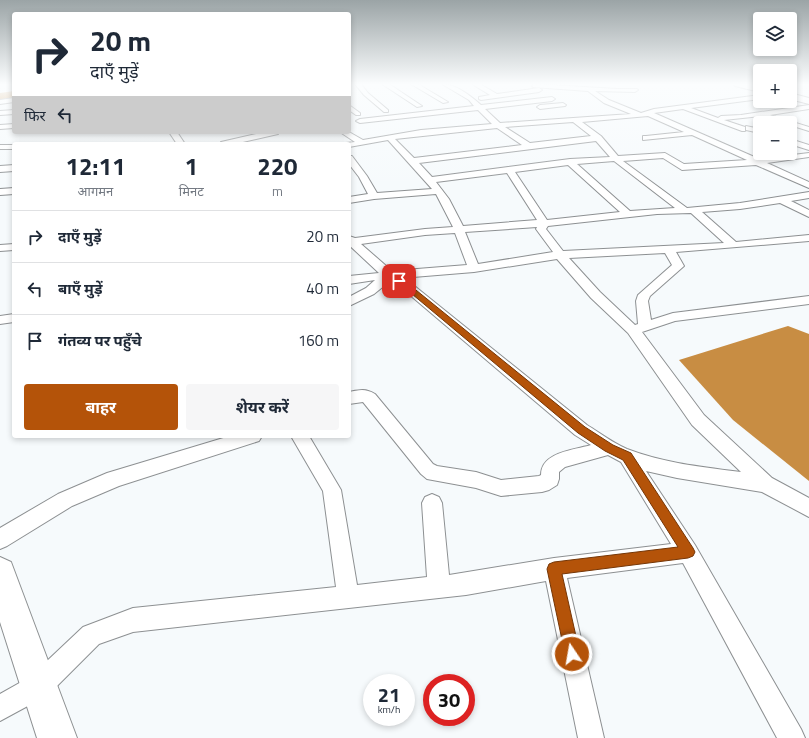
<!DOCTYPE html>
<html lang="hi">
<head>
<meta charset="utf-8">
<style>
  :root { --surface:#fff; --page:#f6f6f7; --text:#1f2937; --muted:#747a83; --line:#e0e1e3; --accent:#b45309 }
  body { margin:0; font-family:"Titillium Web","Noto Sans Devanagari",sans-serif; background:var(--page); color:var(--text); height:100vh; display:flex; flex-direction:column; font-size:15px; white-space:nowrap }
  * { box-sizing:border-box; margin:0 }
  p { font-size:13px; color:var(--muted) }
  .icon { flex:none; width:22px; height:22px; fill:none; stroke:currentColor; stroke-width:2; stroke-linecap:round; stroke-linejoin:round }
  .map { position:relative; flex:1; overflow:hidden }
  .sheet { position:absolute; left:12px; top:142px; width:339px; height:296px; display:flex; flex-direction:column; background:var(--surface); border-radius:4px; box-shadow:0 2px 6px #0003 }
  .sheet>* { flex:none }
  .top-card { position:absolute; left:12px; top:12px; width:339px; height:122px; border-radius:4px; box-shadow:0 2px 6px #0003; background:#fff; color:var(--text); overflow:hidden }
  .controls { position:absolute; left:753px; top:12px; display:grid; gap:8px }
  .controls a { display:grid; place-items:center; width:44px; height:44px; border-radius:4px; background:var(--surface); box-shadow:0 2px 6px #0003; font-size:20px }
  .speed { position:absolute; left:363px; top:674px; display:flex; gap:8px; font-size:20px; font-weight:700; text-align:center }
  .speed>* { display:grid; place-content:center; width:52px; height:52px; border-radius:50%; background:var(--surface); box-shadow:0 2px 6px #0003; line-height:1 }
  .speed small { font-size:10px; font-weight:400 }
  .speed .limit { border:6px solid #d22; background:#fff; color:#111 }
  .pin { position:absolute; display:grid; place-items:center; width:34px; height:34px; color:#fff; margin:-17px; border-radius:8px; box-shadow:0 2px 6px #0006 }
  .me { position:absolute; width:44px; margin:-22px; rotate:348deg; stroke-linejoin:round; filter:drop-shadow(0 0 3px #0008) }
  .turn { display:flex; align-items:center; gap:14px; height:84px; padding:0 12px; font-size:18px }
  .turn .icon { width:52px; height:52px; stroke-width:2.5 }
  .turn b { display:block; font-size:28px; line-height:34px }
  .then { display:flex; align-items:center; height:38px; padding:0 12px; background:#0003; gap:8px; font-size:15px }
  .eta { display:flex; justify-content:space-evenly; align-items:center; height:68px; text-align:center }
  .eta b { font-size:24px; font-weight:700; line-height:28px }
  .cta { display:flex; gap:8px; margin-top:auto; padding:8px 12px }
  .cta a { flex:1; height:46px; border-radius:4px; background:var(--accent); color:#fff; font-size:16px; font-weight:700; line-height:46px; text-align:center }
  .cta a+a { background:var(--page); color:var(--text) }
  ul { padding:0; list-style:none }
  li { display:flex; align-items:center; gap:12px; height:52px; padding:0 12px; border-top:1px solid var(--line) }
  li div { flex:1 }
  li b { display:block; font-size:15px }
  li em { font-style:normal }
  .map>svg:first-child { display:block }
  .water { fill:#c88d43 }
  .lines { fill:none; stroke-linecap:round; stroke-linejoin:round }
  .river { fill:#c88d43; fill-rule:evenodd }
  .street-casing { stroke:#8d9092; stroke-width:2 }
  .secondary-casing { stroke:#8d9092; stroke-width:2 }
  .street { fill:#fff; fill-rule:evenodd }
  .secondary { fill:#fff; fill-rule:evenodd }
  .route { fill:#b45309; stroke:#753606 }
</style>
</head>
<body>
<div class="map">
<svg width="809" height="738" viewBox="0 0 809 738">
  <rect width="100%" height="100%" fill="#f6fafc"/>
  <path class="water" d="M 788,326 L 809,334 L 809,481 L 733,420 L 679,360 Z"/>
  <g class="lines">
    <path class="river" d="M 14,91 L 14,99 L 0,101 L 0,93 Z"/>
    <g class="street-casing">
      <path id="street" d="M 355,84 L 361,84 L 368,93 L 388,110 L 388,112 L 384,112 L 364,95 Z
        M 382,84 L 389,84 L 422,106 L 417,107 Z
        M 411,84 L 418,84 L 448,102 L 443,103 Z
        M 442,84 C 456,84 471,96 481,105 L 552,97 L 555,99 L 552,101 L 485,109 L 500,123 L 631,114 L 604,103 L 588,91 L 533,87 L 532,86 L 535,84 L 617,89 L 637,89 L 638,90 L 635,92 L 595,91 L 609,100 L 641,113 L 654,109 L 760,95 L 760,99 L 691,108 L 718,118 L 721,116 L 741,115 L 809,105 L 809,109 L 770,115 L 809,127 L 809,131 L 790,125 L 790,123 L 782,123 L 761,116 L 724,120 L 745,127 L 745,131 L 742,131 L 683,109 L 654,113 L 759,159 L 809,153 L 809,157 L 767,163 L 809,182 L 809,188 L 756,165 L 682,170 L 663,158 L 623,161 L 687,208 L 740,203 L 809,192 L 809,198 L 791,201 L 809,210 L 809,217 L 780,203 L 740,209 L 702,212 L 736,242 L 809,235 L 809,241 L 676,252 L 684,266 L 650,296 L 648,301 L 651,320 L 673,313 L 809,296 L 809,304 L 675,321 L 642,332 L 704,415 L 772,478 L 809,498 L 809,517 L 762,492 L 677,478 L 646,471 L 695,545 L 801,729 L 805,738 L 777,738 L 683,563 L 567,578 L 604,738 L 578,738 L 546,581 L 466,595 L 133,632 L 99,644 L 48,695 L 0,721 L 0,694 L 30,677 L 83,627 L 133,608 L 336,587 L 323,491 L 291,436 L 309,436 L 341,490 L 357,585 L 427,577 L 422,503 L 425,497 L 432,494 L 439,497 L 442,503 L 449,575 L 554,558 L 671,544 L 621,462 L 608,455 L 565,467 L 559,472 L 559,479 L 557,485 L 549,490 L 542,492 L 501,496 L 476,488 L 427,479 L 421,474 L 363,402 L 349,404 L 349,392 C 359,390 365,388 375,394 L 433,464 L 437,466 L 476,472 L 501,480 L 539,476 L 541,475 C 541,452 574,450 591,445 L 575,435 L 404,290 L 390,281 L 374,294 L 349,306 L 349,297 L 366,288 L 375,280 L 349,284 L 349,276 L 379,273 L 349,245 L 349,236 L 355,238 L 425,229 L 453,227 L 436,194 L 374,199 L 349,203 L 349,197 L 368,194 L 359,177 L 349,164 L 349,156 L 352,156 L 367,176 L 377,193 L 432,189 L 388,140 L 349,147 L 349,144 L 346,143 L 355,142 L 340,132 L 349,132 L 363,140 L 421,130 L 492,124 L 478,110 L 360,123 L 356,121 L 360,119 L 474,106 L 469,100 ZM 648,116 L 684,132 L 646,136 L 643,136 L 643,140 L 692,135 L 747,160 L 684,164 L 665,153 L 618,156 L 601,136 L 582,122 ZM 573,122 L 591,136 L 530,143 L 505,127 ZM 497,128 L 522,145 L 414,158 L 395,139 ZM 596,141 L 610,157 L 570,159 L 432,177 L 419,163 ZM 614,161 L 675,208 L 630,211 L 577,164 ZM 568,165 L 620,212 L 547,220 L 515,172 ZM 507,173 L 537,220 L 463,226 L 449,199 L 436,182 ZM 691,213 L 724,243 L 563,251 L 546,229 L 548,226 L 657,214 ZM 537,227 L 536,229 L 553,252 L 478,264 L 465,232 ZM 455,233 L 467,265 L 392,271 L 361,244 L 425,235 ZM 665,253 L 672,265 L 638,295 L 636,301 L 638,324 L 635,325 L 600,292 L 569,258 ZM 557,259 L 591,298 L 628,333 L 692,425 L 741,472 C 702,467 663,463 627,449 C 613,443 600,433 587,425 L 412,284 L 401,278 L 474,272 Z
        M 472,84 L 480,84 L 497,94 L 539,88 L 542,90 L 539,92 L 481,100 L 479,99 L 479,97 L 490,95 Z
        M 14,98 L 14,102 L 0,104 L 0,100 Z
        M 563,103 L 566,105 L 565,106 L 540,109 L 537,107 L 540,105 Z
        M 349,105 L 360,113 L 360,115 L 356,115 L 349,110 Z
        M 14,110 L 14,114 L 0,115 L 0,111 Z
        M 14,124 L 14,128 L 0,129 L 0,125 Z
        M 746,126 L 760,129 L 760,133 L 746,130 Z
        M 169,132 L 177,132 L 185,144 L 177,144 Z
        M 265,132 L 279,132 L 278,134 L 234,144 L 220,144 L 221,142 Z
        M 790,139 L 809,145 L 809,150 L 790,144 Z
        M 0,145 L 14,145 L 14,149 L 0,149 Z
        M 14,165 L 14,171 L 0,172 L 0,166 Z
        M 14,188 L 14,194 L 0,195 L 0,189 Z
        M 14,244 L 14,250 L 0,251 L 0,245 Z
        M 14,314 L 14,322 L 0,324 L 0,316 Z
        M 230,436 L 262,436 L 259,441 L 119,486 L 72,506 L 7,546 L 0,549 L 0,528 L 58,494 L 107,473 Z"/>
    </g>
    <g class="secondary-casing">
      <path id="secondary" d="M 734,84 L 750,84 L 760,86 L 760,92 L 735,86 Z
        M 790,93 L 809,98 L 809,104 L 790,99 Z
        M 0,557 L 11,562 L 77,738 L 37,738 L 0,622 Z"/>
    </g>
    <use href="#street" class="street"/>
    <use href="#secondary" class="secondary"/>
  </g>
  <linearGradient id="sky" x2="0" y2="1"><stop stop-color="#9ba4a6"/><stop offset="0.45" stop-color="#fbfdfe"/><stop offset="1" stop-color="#fbfdfe" stop-opacity="0"/></linearGradient>
  <rect width="809" height="187" fill="url(#sky)"/>
  <path class="route" d="M 396,279 L 401,279 L 411,286 L 585,427 L 613,445 L 631,453 L 693,548 L 695,552 L 693,556 L 688,558 L 562,574 L 580,654 L 577,659 L 572,661 L 567,659 L 565,654 L 547,569 L 549,564 L 554,562 L 678,547 L 623,460 L 605,451 L 578,433 L 406,289 L 396,283 Z"/>
</svg>
<div class="controls">
<a><svg class="icon" aria-label="layers" viewBox="0 0 24 24"><path d="M12 4l9 5-9 5-9-5zM3 14l9 5 9-5"/></svg></a>
<a>+</a>
<a>−</a>
</div>
<div class="speed"><div>21<small>km/h</small></div><div class="limit">30</div></div>
<div class="pin" style="left:399px;top:281px;background:#d93025"><svg class="icon" aria-label="arrive" viewBox="0 0 24 24"><path d="M6 21V4h12l-3 4 3 4H6"/></svg></div>
<svg class="me" style="left:572px;top:654px" viewBox="-20 -20 40 40"><circle r="17" fill="#b45309" stroke="#fff" stroke-width="3"/><path d="M0-11L8 9 0 5-8 9z" fill="#fff"/></svg>
<div class="top-card">
<div class="turn"><svg class="icon" aria-label="right" viewBox="0 0 24 24"><path d="M7 20v-9h11M14 6l5 5-5 5"/></svg><div><b>20 m</b>दाएँ मुड़ें</div></div>
<div class="then">फिर<svg class="icon" aria-label="left" viewBox="0 0 24 24"><path d="M17 20v-9H6M10 6l-5 5 5 5"/></svg></div>
</div>
<section class="sheet">
<div class="eta">
<div><b>12:11</b><p>आगमन</p></div>
<div><b>1</b><p>मिनट</p></div>
<div><b>220</b><p>m</p></div>
</div>
<ul>
<li><svg class="icon" aria-label="right" viewBox="0 0 24 24"><path d="M7 20v-9h11M14 6l5 5-5 5"/></svg><div><b>दाएँ मुड़ें</b></div><em>20 m</em></li>
<li><svg class="icon" aria-label="left" viewBox="0 0 24 24"><path d="M17 20v-9H6M10 6l-5 5 5 5"/></svg><div><b>बाएँ मुड़ें</b></div><em>40 m</em></li>
<li><svg class="icon" aria-label="arrive" viewBox="0 0 24 24"><path d="M6 21V4h12l-3 4 3 4H6"/></svg><div><b>गंतव्य पर पहुँचे</b></div><em>160 m</em></li>
</ul>
<div class="cta"><a>बाहर</a><a>शेयर करें</a></div>
</section>
</div>
</body>
</html>
